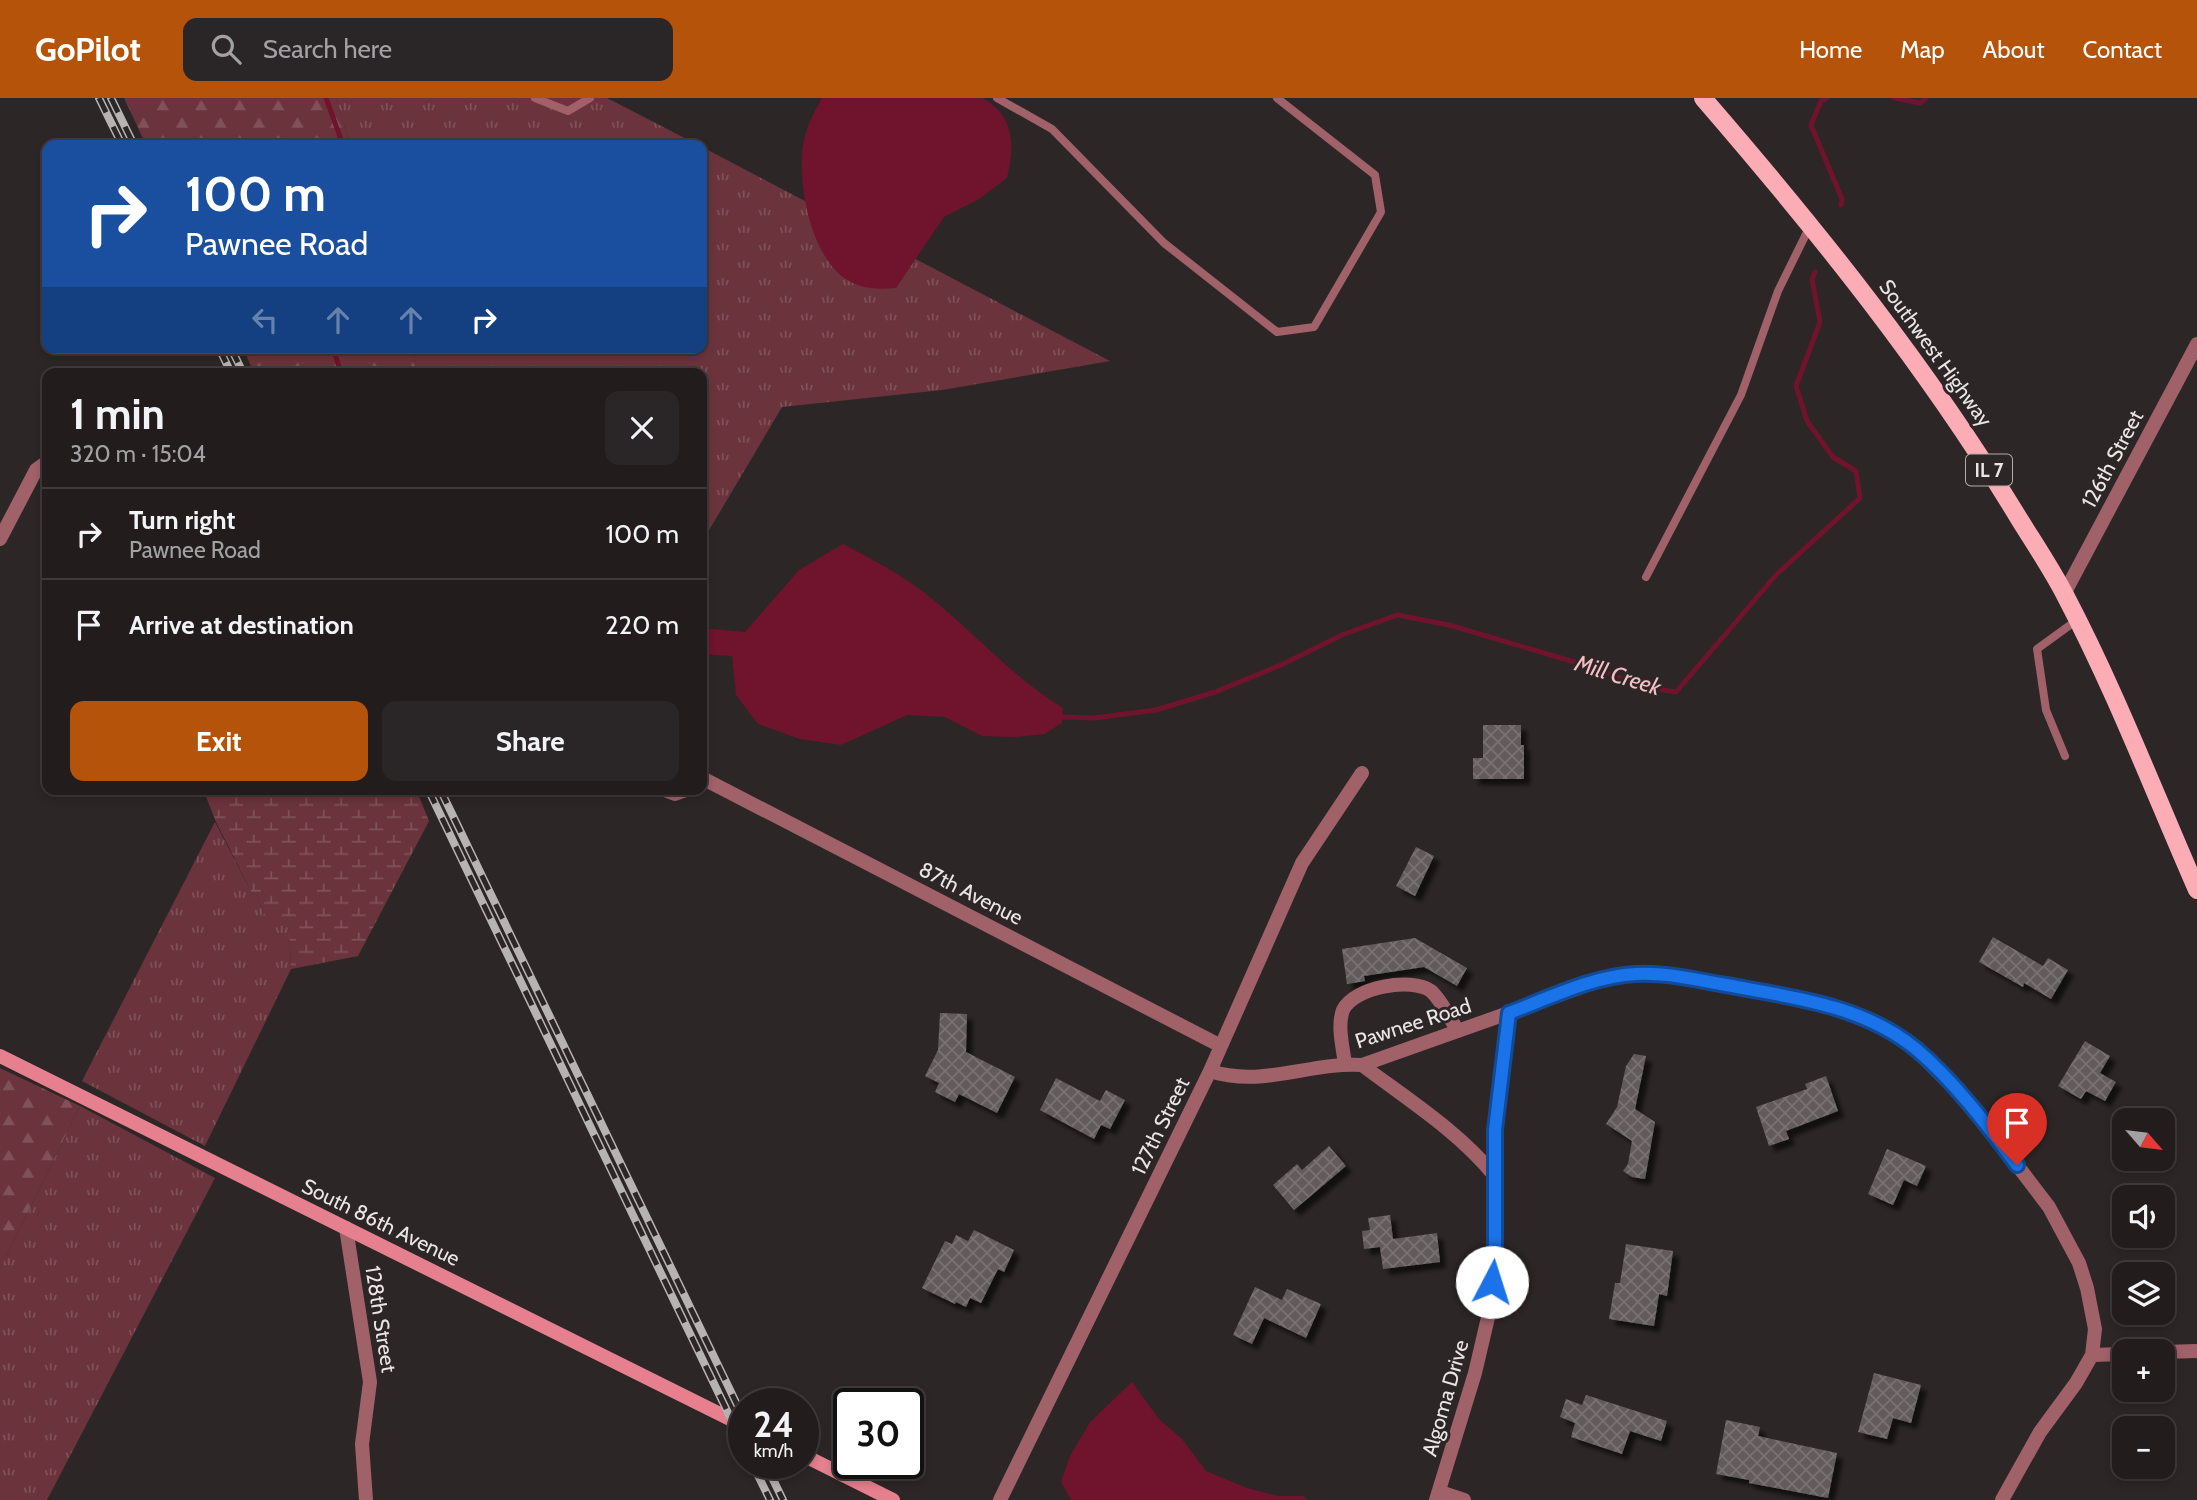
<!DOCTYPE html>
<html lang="en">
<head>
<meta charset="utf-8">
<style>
  :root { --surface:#221c1d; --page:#2a2526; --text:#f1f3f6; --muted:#a2a1a4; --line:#3f3a3b; --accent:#b45309 }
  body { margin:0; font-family:Cabin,sans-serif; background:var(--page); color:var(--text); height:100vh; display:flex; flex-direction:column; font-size:26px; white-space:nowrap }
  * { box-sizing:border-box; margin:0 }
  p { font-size:23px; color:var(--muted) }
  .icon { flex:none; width:38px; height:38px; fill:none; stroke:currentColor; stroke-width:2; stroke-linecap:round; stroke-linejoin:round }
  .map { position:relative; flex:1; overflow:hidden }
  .sheet { position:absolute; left:42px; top:270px; width:665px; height:427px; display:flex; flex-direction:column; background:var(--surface); border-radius:14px; box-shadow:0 4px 10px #0003,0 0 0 2px var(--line) }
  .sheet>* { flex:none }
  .hud { position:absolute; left:42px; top:42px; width:665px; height:214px; border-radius:14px; box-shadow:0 4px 10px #0003,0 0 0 2px var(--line); background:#1a4fa0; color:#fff; overflow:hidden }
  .needle { width:46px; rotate:118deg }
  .controls { position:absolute; left:2112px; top:1010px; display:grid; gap:14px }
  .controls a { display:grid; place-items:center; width:63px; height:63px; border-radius:14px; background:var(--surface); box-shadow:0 4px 10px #0003,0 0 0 2px var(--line); font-size:35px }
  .speed { position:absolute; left:728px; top:1290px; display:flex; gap:14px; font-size:35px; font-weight:700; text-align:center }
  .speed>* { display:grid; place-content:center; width:91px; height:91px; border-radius:50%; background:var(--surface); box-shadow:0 4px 10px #0003,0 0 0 2px var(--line); line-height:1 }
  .speed small { font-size:18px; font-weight:400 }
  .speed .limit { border:4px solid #111; border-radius:10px; background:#fff; color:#111 }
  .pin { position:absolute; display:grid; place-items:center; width:60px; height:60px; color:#fff; margin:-72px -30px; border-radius:50% 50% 50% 0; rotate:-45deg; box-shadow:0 0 7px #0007 }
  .pin .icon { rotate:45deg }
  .me { position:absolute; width:77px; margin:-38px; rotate:5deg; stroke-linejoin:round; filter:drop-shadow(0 0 5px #0008) }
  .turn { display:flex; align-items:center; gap:24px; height:147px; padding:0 28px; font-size:32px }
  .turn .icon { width:91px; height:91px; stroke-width:2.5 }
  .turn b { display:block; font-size:49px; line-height:60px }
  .lanes { display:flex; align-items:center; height:66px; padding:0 28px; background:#0003; justify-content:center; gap:35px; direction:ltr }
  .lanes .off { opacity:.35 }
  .round { display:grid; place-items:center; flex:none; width:74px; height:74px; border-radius:14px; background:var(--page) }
  .head { display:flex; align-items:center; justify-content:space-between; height:119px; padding:0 28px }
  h1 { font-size:42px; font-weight:700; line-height:52px }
  .action { display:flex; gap:14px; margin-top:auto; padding:14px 28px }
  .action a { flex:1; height:80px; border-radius:14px; background:var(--accent); color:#fff; font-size:28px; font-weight:700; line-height:80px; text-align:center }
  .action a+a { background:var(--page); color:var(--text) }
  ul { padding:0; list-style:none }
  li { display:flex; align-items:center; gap:21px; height:91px; padding:0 28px; border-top:2px solid var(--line) }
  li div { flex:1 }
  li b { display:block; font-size:26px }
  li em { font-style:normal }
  header { display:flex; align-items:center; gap:42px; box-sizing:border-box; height:98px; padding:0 35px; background:var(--accent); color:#fff }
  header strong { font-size:33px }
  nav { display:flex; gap:38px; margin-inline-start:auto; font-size:24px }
  .search { width:490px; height:63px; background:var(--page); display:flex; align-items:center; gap:18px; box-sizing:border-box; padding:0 24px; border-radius:14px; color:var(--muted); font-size:26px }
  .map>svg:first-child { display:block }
  .grass { fill:url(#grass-tufts) }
  .forest { fill:url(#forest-firs) }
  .wetland { fill:url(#wetland-marsh) }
  .water { fill:#70132c }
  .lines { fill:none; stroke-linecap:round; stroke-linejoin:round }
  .stream { stroke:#70132c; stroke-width:5 }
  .building { fill:url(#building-cross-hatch); filter:url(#shadow) }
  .lane { stroke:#a16169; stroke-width:8 }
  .street { stroke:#a16169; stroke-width:14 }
  .secondary { stroke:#e6808e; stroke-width:14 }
  .primary { stroke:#fcacb5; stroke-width:18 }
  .rail-casing { stroke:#b8b3b3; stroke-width:8 }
  .rail { stroke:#2d2627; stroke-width:5; stroke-dasharray:16; stroke-linecap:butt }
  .route-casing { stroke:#114b97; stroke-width:18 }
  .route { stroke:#1a73e8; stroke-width:12 }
  .labels { text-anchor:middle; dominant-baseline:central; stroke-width:6; stroke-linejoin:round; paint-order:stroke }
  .shield { fill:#2d2627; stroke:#b2acad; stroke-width:2 }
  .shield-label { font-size:19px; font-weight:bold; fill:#ebe6e6 }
  .street-label { font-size:21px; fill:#ebe6e6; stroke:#2d2627 }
  .water-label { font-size:23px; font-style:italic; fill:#f5c0c5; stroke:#2d2627 }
</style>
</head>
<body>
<header>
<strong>GoPilot</strong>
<div class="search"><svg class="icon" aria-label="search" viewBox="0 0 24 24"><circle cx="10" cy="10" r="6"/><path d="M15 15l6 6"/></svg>Search here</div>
<nav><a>Home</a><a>Map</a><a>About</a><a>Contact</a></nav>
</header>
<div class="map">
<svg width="2197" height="1402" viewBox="0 0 2197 1402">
  <defs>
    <pattern id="grass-tufts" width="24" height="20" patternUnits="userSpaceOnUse" patternTransform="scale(1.75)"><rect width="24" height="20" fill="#6b343c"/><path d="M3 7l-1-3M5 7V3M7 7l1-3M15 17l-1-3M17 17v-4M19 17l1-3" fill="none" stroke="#805158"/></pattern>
    <pattern id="forest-firs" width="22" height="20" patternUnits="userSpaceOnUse" patternTransform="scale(1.75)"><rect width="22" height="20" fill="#6b343c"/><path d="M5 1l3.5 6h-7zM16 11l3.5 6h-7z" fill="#805158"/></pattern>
    <pattern id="wetland-marsh" width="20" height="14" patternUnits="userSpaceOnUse" patternTransform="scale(1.75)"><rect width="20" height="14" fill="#6b343c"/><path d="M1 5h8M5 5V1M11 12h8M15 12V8" fill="none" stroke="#805158"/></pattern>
    <pattern id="building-cross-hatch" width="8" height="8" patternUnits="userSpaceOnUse" patternTransform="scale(1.75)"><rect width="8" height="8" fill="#625a5b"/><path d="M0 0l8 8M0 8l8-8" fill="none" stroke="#797273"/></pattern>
    <filter id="shadow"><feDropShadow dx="6" dy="6" stdDeviation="2" flood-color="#0009"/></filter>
  </defs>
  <rect width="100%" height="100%" fill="#2d2627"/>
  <path class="grass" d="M 336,0 L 607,0 L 698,47 L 350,47 Z
    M 702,49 L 1110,263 L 942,292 L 782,309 L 702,444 L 702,275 L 418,275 L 411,250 L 702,250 Z
    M 215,724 L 252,795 L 258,798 L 263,815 L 283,820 L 289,831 L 291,871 L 205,1048 L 82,983 Z
    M 80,1008 L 215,1080 L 47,1402 L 0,1402 L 0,1171 Z"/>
  <path class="forest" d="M 124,0 L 336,0 L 350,47 L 146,47 Z
    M 243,250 L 411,250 L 418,275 L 254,275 Z
    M 0,970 L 80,1008 L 0,1171 Z"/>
  <path class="wetland" d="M 203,691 L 416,691 L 429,723 L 358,858 L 291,871 L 289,831 L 283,821 L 275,823 L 263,815 L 258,798 L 252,795 L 216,724 Z"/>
  <path class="water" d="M 822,0 L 983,0 C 1015,19 1015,47 1007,80 L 979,101 L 944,119 L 896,190 C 880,191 864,192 849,183 C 810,162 793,74 806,35 C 809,23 816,11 822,0 Z
    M 843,446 C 872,461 900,476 926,496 C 973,533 1012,579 1063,610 L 1062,625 L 1045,636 L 1015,639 L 982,638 L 945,619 L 907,617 L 841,647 L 800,641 L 758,626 L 736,597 L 732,558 L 702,556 L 702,530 L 745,534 L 799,472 Z
    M 1132,1284 L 1159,1321 L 1182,1341 L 1206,1373 L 1247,1390 L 1278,1398 L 1304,1398 L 1307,1402 L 1071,1402 L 1061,1384 L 1070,1358 L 1090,1324 Z"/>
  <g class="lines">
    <path class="stream" d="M 326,0 L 343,47
      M 1827,0 L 1821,3 L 1811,27 L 1842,101 L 1841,107
      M 1894,0 L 1920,5 L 1926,0
      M 333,250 L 341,275
      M 1062,619 L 1094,620 L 1156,612 L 1215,594 L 1281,567 L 1342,537 L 1397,517 L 1449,527 L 1598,571 L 1640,588 L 1676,594 L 1776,477 L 1860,400 L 1856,373 L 1833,359 L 1807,323 L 1796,288 L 1820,224 L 1812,181 L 1815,174"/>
  </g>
  <path class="building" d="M 1483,627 L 1521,627 L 1521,647 L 1524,647 L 1524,681 L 1473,681 L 1473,660 L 1483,660 Z
    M 1416,749 L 1434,758 L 1415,798 L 1396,788 Z
    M 1993,839 L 2043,868 L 2048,860 L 2068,872 L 2051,901 L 2024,885 L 2023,889 L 1979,864 Z
    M 1415,840 L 1467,870 L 1457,888 L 1424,869 L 1364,878 L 1365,883 L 1347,886 L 1342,851 Z
    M 940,915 L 967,916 L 966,954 L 1015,979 L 997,1015 L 959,996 L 955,1004 L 935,994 L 939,985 L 925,978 L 938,952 Z
    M 2085,943 L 2110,958 L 2100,975 L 2116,984 L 2105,1003 L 2086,993 L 2081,1001 L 2058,988 Z
    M 1634,956 L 1646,958 L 1635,1011 L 1655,1024 L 1645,1081 L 1632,1079 L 1623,1073 L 1628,1066 L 1632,1043 L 1606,1026 L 1617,1009 L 1626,968 Z
    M 1826,978 L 1838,1013 L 1786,1033 L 1789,1041 L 1769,1048 L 1756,1009 L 1807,991 L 1805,986 Z
    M 1056,980 L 1100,1003 L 1106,992 L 1125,1002 L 1110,1031 L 1101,1027 L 1094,1041 L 1040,1012 Z
    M 1329,1048 L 1346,1068 L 1294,1112 L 1273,1087 L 1297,1066 L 1302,1072 Z
    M 1887,1051 L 1926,1068 L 1917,1088 L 1904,1082 L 1893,1107 L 1868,1096 Z
    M 1390,1117 L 1393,1141 L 1437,1135 L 1440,1164 L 1383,1171 L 1380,1149 L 1364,1151 L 1362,1133 L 1370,1132 L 1368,1120 Z
    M 974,1132 L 1014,1152 L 1004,1174 L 998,1171 L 981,1205 L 970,1200 L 966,1209 L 956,1204 L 955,1206 L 922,1190 L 945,1143 L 952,1146 L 956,1137 L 968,1143 Z
    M 1626,1146 L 1673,1153 L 1667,1198 L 1659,1196 L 1654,1228 L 1609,1221 L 1615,1185 L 1620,1185 Z
    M 1255,1189 L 1282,1202 L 1287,1191 L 1321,1206 L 1306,1240 L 1264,1220 L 1252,1246 L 1233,1237 Z
    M 1874,1275 L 1921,1287 L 1911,1325 L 1893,1320 L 1887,1341 L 1858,1334 Z
    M 1586,1297 L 1667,1323 L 1661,1343 L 1630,1333 L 1622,1356 L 1571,1339 L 1575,1325 L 1560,1319 L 1566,1301 L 1582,1307 Z
    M 1726,1322 L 1760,1329 L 1758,1338 L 1837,1355 L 1828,1400 L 1749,1385 L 1749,1382 L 1716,1376 Z"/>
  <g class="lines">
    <path class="lane" d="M 535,0 L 568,13 L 590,0
      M 997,0 L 1052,31 L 1164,145 L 1277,234 L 1314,229 L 1381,114 L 1375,77 L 1277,0
      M 1646,479 L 1741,297 L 1778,193 L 1809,130
      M 2065,658 L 2046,612 L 2037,551 L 2077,522"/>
    <path class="street" d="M 0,441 L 36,372 L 47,364
      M 2064,496 L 2197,246
      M 702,665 L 702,672
      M 702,680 L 1221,948
      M 662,691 L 675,696 L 689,691
      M 1345,966 C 1343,950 1337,928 1343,912 C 1354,889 1411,879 1431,893 C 1442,903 1450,921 1458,933
      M 1362,967 C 1407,1001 1458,1033 1494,1077
      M 1210,973 C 1262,990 1309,964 1362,967 L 1607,880 L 1635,876 L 1664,876 L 1797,900 L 1830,908 L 1874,926 L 1896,936 L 1915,951 L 1951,987 L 2001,1046 L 2049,1109 L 2079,1165 L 2087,1190 L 2095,1231 L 2092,1257
      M 346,1130 L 370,1284 L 362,1346 L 366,1402
      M 2163,1254 L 2197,1253
      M 1440,1394 L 1464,1402
      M 1000,1402 L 1210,973 L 1302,765 L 1362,675
      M 1436,1402 L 1475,1275 L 1490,1211 L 1495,1156 L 1495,1032 L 1509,915
      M 2002,1402 L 2040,1334 L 2076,1285 L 2092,1257 L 2124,1256"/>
    <path class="secondary" d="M 0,958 L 744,1328
      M 803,1357 L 893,1402"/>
    <path class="primary" d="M 1703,0 C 1818,133 1927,269 2018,419 C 2034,445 2051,470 2065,497 C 2115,592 2154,694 2197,792"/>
    <g class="rail-casing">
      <path id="rail" d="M 99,0 L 122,47
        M 111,0 L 134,47
        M 219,250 L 231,275
        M 231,250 L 243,275
        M 428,691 L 744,1348
        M 440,691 L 744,1321
        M 752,1365 L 770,1402
        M 765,1365 L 783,1402"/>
    </g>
    <use href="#rail" class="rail"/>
  </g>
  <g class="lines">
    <g class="route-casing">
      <path id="route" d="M 1492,1184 L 1495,1156 L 1495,1032 L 1509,915 C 1549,900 1593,878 1636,876 C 1666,874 1696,882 1726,887 C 1790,899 1863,907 1916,951 C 1954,983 1987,1027 2017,1067"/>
    </g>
    <use href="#route" class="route"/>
  </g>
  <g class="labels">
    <rect class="shield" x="1966" y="356.5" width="46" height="31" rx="5"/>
    <g class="shield-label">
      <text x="1989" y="372">IL 7</text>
    </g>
    <g class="street-label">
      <text transform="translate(1936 255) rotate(54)">Southwest Highway</text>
      <text transform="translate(2112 361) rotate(-62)">126th Street</text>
      <text transform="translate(971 795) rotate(27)">87th Avenue</text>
      <text transform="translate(1413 925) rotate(-18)">Pawnee Road</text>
      <text transform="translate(1160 1028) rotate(-64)">127th Street</text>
      <text transform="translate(381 1124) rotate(26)">South 86th Avenue</text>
      <text transform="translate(381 1221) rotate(81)">128th Street</text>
      <text transform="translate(1445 1300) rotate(-74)">Algoma Drive</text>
    </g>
    <g class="water-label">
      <text transform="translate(1618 577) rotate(17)">Mill Creek</text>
    </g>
  </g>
</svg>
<div class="controls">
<a><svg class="needle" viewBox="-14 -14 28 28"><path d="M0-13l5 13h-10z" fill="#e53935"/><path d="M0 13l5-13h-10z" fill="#a2a1a4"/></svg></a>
<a><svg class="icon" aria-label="sound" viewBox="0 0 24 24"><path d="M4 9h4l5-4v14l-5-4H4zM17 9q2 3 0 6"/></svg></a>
<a><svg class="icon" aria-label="layers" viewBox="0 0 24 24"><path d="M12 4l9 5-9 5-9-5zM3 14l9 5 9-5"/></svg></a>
<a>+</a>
<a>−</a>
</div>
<div class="speed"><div>24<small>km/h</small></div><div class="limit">30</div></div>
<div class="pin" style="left:2017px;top:1067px;background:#d93025"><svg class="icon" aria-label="arrive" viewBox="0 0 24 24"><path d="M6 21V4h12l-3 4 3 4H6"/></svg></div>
<svg class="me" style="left:1492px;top:1184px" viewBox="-20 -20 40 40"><circle r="19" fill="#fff"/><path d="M0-13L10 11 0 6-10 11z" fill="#1a73e8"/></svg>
<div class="hud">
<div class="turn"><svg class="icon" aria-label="right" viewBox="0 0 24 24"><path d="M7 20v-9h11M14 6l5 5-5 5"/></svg><div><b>100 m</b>Pawnee Road</div></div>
<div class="lanes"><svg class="icon off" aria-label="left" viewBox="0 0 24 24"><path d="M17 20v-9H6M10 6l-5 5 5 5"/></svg><svg class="icon off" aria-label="ahead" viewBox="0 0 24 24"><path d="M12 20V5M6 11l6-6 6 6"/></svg><svg class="icon off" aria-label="ahead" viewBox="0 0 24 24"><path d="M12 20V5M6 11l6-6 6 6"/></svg><svg class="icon" aria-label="right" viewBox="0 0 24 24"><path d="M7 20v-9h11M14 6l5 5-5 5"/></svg></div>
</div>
<section class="sheet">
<div class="head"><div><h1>1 min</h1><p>320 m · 15:04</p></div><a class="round"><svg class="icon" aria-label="close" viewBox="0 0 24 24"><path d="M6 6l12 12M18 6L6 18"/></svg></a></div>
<ul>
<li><svg class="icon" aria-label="right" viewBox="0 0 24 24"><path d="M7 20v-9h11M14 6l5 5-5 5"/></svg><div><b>Turn right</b><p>Pawnee Road</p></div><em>100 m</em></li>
<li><svg class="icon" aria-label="arrive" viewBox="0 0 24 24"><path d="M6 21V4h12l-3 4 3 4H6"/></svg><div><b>Arrive at destination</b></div><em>220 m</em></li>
</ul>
<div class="action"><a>Exit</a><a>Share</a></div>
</section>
</div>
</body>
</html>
